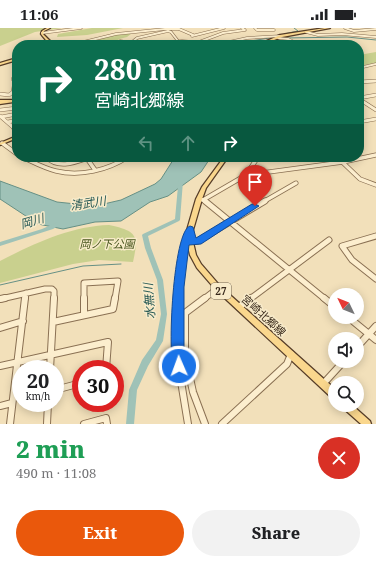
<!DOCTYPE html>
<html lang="en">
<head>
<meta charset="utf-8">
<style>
  :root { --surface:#fff; --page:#f2f2f2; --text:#202124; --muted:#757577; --accent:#ea580c }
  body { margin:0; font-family:"Noto Serif","Noto Sans JP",serif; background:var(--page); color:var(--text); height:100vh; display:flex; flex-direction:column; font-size:15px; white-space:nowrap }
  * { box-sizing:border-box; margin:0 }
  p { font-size:13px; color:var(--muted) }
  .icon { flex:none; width:22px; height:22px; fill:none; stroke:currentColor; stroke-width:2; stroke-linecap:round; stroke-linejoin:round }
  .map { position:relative; height:396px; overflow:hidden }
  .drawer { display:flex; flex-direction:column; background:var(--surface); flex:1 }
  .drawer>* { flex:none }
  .top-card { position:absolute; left:12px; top:12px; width:352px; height:122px; border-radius:16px; box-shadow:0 2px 10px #0003; background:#0b6e4f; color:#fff; overflow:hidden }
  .needle { width:26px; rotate:313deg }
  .controls { position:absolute; left:328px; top:260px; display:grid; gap:8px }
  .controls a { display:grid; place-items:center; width:36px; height:36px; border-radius:50%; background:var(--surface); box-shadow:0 2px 10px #0003; font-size:20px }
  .speed { position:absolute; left:12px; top:332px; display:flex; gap:8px; font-size:20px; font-weight:700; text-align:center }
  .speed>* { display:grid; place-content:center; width:52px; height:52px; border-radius:50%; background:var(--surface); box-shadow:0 2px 10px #0003; line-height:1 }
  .speed small { font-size:10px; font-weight:400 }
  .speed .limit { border:6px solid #d22; background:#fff; color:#111 }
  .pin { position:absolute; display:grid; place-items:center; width:34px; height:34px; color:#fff; margin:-41px -17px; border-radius:50% 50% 50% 0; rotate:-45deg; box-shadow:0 0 4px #0007 }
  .pin .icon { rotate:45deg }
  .me { position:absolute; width:44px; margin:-22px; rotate:358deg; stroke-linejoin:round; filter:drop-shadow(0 0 3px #0008) }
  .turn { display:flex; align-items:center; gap:14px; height:84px; padding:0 16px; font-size:18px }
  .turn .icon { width:52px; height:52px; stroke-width:2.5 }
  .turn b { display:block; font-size:28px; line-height:34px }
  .lanes { display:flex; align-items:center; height:38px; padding:0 16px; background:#0003; justify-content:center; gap:20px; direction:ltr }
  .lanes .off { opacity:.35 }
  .round { display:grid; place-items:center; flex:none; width:42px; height:42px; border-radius:21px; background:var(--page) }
  .headline { display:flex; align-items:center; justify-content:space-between; height:68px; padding:0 16px }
  h1 { font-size:24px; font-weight:800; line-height:30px; color:#1e9e55 }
  .cta { display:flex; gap:8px; margin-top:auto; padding:8px 16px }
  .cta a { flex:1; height:46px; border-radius:24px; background:var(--accent); color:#fff; font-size:16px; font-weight:800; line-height:46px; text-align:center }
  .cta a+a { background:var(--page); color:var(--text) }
  .status { display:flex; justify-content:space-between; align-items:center; height:28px; padding:0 20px; background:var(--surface); direction:ltr }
  .status svg { height:11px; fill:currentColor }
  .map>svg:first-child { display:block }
  .green { fill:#c9d08e }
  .water { fill:#9fc2b7; stroke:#669085 }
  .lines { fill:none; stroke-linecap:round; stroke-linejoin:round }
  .stream { stroke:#669085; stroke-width:1 }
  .river { fill:#9fc2b7; fill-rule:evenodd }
  .minor-far4-casing { stroke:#8a7053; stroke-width:3 }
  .minor-far3-casing { stroke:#8a7053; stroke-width:4 }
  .minor-far2-casing { stroke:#8a7053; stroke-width:5 }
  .minor-far1-casing { stroke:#8a7053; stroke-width:7 }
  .minor-casing { stroke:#8a7053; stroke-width:8 }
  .major-casing { stroke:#563d28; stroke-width:2.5 }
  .minor-far4 { stroke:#fceece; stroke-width:2 }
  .minor-far3 { stroke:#fceece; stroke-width:3 }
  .minor-far2 { stroke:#fceece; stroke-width:3.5 }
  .minor-far1 { stroke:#fceece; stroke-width:5 }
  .minor { stroke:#fceece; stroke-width:6 }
  .major { fill:#fad78d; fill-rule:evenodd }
  .route { fill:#1a73e8; stroke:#114b97 }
  .labels { text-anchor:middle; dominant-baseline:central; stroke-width:3; stroke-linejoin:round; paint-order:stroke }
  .shield { fill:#f8ebca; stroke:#71624f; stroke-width:1 }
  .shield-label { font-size:10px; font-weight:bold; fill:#37281a }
  .park-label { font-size:11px; font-style:italic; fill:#48561e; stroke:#f8ebca }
  .street-label { font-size:11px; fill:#37281a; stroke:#f8ebca }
  .water-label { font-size:12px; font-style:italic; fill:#275955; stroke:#f8ebca }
</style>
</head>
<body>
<div class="status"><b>11:06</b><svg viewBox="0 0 49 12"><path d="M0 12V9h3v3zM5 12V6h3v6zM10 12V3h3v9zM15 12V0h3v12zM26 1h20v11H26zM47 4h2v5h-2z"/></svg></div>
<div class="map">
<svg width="376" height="396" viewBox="0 0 376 396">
  <rect width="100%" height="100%" fill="#f2e0ba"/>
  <path class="green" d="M 0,0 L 62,0 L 35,4 L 0,18 Z
    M 92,0 L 123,0 L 87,7 L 57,9 L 58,6 Z
    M 123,6 L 131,6 L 127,9 L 119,11 L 114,17 L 84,17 L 109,8 Z
    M 376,24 L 376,35 L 359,38 L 359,27 Z
    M 109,197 C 137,203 139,207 133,234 L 99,232 L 73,236 L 0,255 L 0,233 C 33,216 71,198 109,197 Z"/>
  <path class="water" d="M 175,129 L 211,129 L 201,144 L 168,168 L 150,174 L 121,193 L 95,194 L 63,201 L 38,196 L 0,171 L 0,153 L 57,174 L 95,178 L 121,172 L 155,156 L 161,151 Z"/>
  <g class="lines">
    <path class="stream" d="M 284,6 L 298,3 L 294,0
      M 285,10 L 347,9 L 376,12
      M 242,17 L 250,13 L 270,10
      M 0,257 L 83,238 L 121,236"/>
    <path class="river" d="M 179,152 L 183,152 L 183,153 L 180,192 L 179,193 L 148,208 L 151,220 L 163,252 L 167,286 L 163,313 L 148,338 L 137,362 L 134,396 L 126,396 L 129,362 L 142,332 L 156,312 L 161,286 L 157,252 L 145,220 L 142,207 L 143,206 L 175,191 L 178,158 Z
      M 58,194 L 61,196 L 60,197 L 53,201 L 0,218 L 0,214 L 42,201 Z"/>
    <g class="minor-far4-casing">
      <path id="minor-far4" d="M 255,0 L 257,2 L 274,2
        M 345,0 L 354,3 L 376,1
        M 306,4 L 318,7 L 342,6 L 376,9
        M 42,5 L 81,0
        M 192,8 L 224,0
        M 278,10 L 288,11 L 301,17
        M 199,14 L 223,5 L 245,2 L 242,0
        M 131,15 L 137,10 L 168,3 L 171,4 L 178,13
        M 71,17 L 116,6 L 165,1 L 179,1 L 193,7
        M 118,17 L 120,13 L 141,16 L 182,13 L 220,16 L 247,10 L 281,8
        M 319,17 L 343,15
        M 359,40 L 376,36"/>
    </g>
    <g class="minor-far3-casing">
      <path id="minor-far3" d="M 359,54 L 376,53
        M 0,66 L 9,67 L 13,64 L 15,52 L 13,51 L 17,50
        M 359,70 L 376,67
        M 359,71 L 376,82
        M 0,82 L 17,80
        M 0,88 L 15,101
        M 1,89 L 17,86
        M 8,94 L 17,92
        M 359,94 L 376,91"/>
    </g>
    <g class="minor-far2-casing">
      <path id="minor-far2" d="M 14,100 L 17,102
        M 2,115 L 17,126
        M 22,129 C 33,134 44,140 56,143 C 80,149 108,142 128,129
        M 46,129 C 59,142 76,134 91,129
        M 86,129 L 95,142
        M 337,129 L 360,151 L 376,157
        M 47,131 L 55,129
        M 246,147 L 258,129
        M 199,171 L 203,172 L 246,147 L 343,134 L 376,127
        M 203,172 L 206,174
        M 263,174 L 296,155"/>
    </g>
    <g class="minor-far1-casing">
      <path id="minor-far1" d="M 205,173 L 325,271
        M 376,208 L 342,218 L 352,232 L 376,251
        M 190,214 L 198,213 L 265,173
        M 1,271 L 45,261 L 52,261 L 54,263 L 54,271
        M 25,271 L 26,265
        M 84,271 L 84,255 L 118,253 L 115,271
        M 179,271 L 184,217 L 189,204
        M 204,271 L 218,260
        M 250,271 L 329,212"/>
    </g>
    <g class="minor-casing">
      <path id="minor" d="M 84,270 L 84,287
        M 179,270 L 177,329 L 188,396
        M 324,270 L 335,279
        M 0,271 L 5,270
        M 239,279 L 251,270
        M 348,289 L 376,312
        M 53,294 L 113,281 L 115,270
        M 0,300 L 23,293
        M 357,319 L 376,298
        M 0,338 L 108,314 L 106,341
        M 50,341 L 54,270
        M 323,356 L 344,333
        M 55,362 L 81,355
        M 0,378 L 12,375
        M 10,396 L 25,270
        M 47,396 L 48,375
        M 84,396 L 106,390 L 107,396
        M 205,396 L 193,364 L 185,327 L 185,285 L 205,270
        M 222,396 L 287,336 L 291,326"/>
    </g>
    <g class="major-casing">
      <path id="major" d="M 47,0 L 50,0 L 44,3 L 43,6 L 49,12 L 56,17 C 49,17 45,11 41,6 L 42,3 Z
        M 325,0 L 330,0 L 282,9 L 261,17 L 258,17 L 280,7 Z
        M 17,30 L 17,32 L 0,37 L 0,35 Z
        M 0,72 L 14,72 L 16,73 L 14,74 L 0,76 Z
        M 17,108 L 17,110 L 0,117 L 0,115 Z
        M 224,129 L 228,129 L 206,160 L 202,171 L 193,202 L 193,214 L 196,227 L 201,236 L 220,258 L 335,361 L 335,371 L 332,370 L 216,262 L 197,240 L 190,227 L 187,214 L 187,202 L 196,171 L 202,159 Z
        M 342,377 L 352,377 L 370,393 L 371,396 L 361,396 L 343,380 Z"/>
    </g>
    <use href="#minor-far4" class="minor-far4"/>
    <use href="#minor-far3" class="minor-far3"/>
    <use href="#minor-far2" class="minor-far2"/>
    <use href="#minor-far1" class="minor-far1"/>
    <use href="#minor" class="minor"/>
    <use href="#major" class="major"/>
  </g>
  <path class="route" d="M 252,176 L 255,176 L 259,178 L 201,216 L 189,217 L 184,259 L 184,329 L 185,338 L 183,343 L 179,345 L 174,343 C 167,326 173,203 190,198 L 193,199 L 196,210 Z"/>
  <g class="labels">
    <rect class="shield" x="211" y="255" width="20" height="16" rx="3"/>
    <g class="shield-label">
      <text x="221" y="263">27</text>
    </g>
    <g class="park-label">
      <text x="107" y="215">岡ノ下公園</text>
    </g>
    <g class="street-label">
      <text transform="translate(264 287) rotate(42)">宮崎北郷線</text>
    </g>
    <g class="water-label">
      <text transform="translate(88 175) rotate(-8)">清武川</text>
      <text transform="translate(32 193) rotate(-16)">岡川</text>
      <text transform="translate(149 273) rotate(-94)">水無川</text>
    </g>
  </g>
</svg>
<div class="controls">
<a><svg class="needle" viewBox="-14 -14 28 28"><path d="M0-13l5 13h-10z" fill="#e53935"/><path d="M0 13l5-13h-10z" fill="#757577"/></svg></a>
<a><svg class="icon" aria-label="sound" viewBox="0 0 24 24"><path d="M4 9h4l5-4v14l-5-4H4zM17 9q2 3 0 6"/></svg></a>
<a><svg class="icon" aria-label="search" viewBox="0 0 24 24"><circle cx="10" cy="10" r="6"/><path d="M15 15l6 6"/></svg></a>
</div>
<div class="speed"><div>20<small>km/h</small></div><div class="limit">30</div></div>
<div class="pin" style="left:255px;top:178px;background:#d93025"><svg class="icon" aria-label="arrive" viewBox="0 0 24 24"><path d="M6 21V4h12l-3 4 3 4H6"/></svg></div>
<svg class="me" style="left:179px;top:338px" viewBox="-20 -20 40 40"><circle r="17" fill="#1a73e8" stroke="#fff" stroke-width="3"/><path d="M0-11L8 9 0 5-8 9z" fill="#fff"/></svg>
<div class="top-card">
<div class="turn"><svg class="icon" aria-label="right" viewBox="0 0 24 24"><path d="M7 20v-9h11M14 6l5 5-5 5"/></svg><div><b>280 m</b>宮崎北郷線</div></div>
<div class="lanes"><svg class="icon off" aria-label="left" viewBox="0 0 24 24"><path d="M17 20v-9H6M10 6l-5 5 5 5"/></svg><svg class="icon off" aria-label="ahead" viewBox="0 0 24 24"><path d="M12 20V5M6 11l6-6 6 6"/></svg><svg class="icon" aria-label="right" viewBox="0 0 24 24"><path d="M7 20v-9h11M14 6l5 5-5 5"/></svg></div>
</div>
</div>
<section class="drawer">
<div class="headline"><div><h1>2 min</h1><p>490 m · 11:08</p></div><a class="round" style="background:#d93025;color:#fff"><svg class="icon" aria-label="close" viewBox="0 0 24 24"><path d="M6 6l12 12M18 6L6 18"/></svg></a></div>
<div class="cta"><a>Exit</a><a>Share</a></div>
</section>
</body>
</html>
